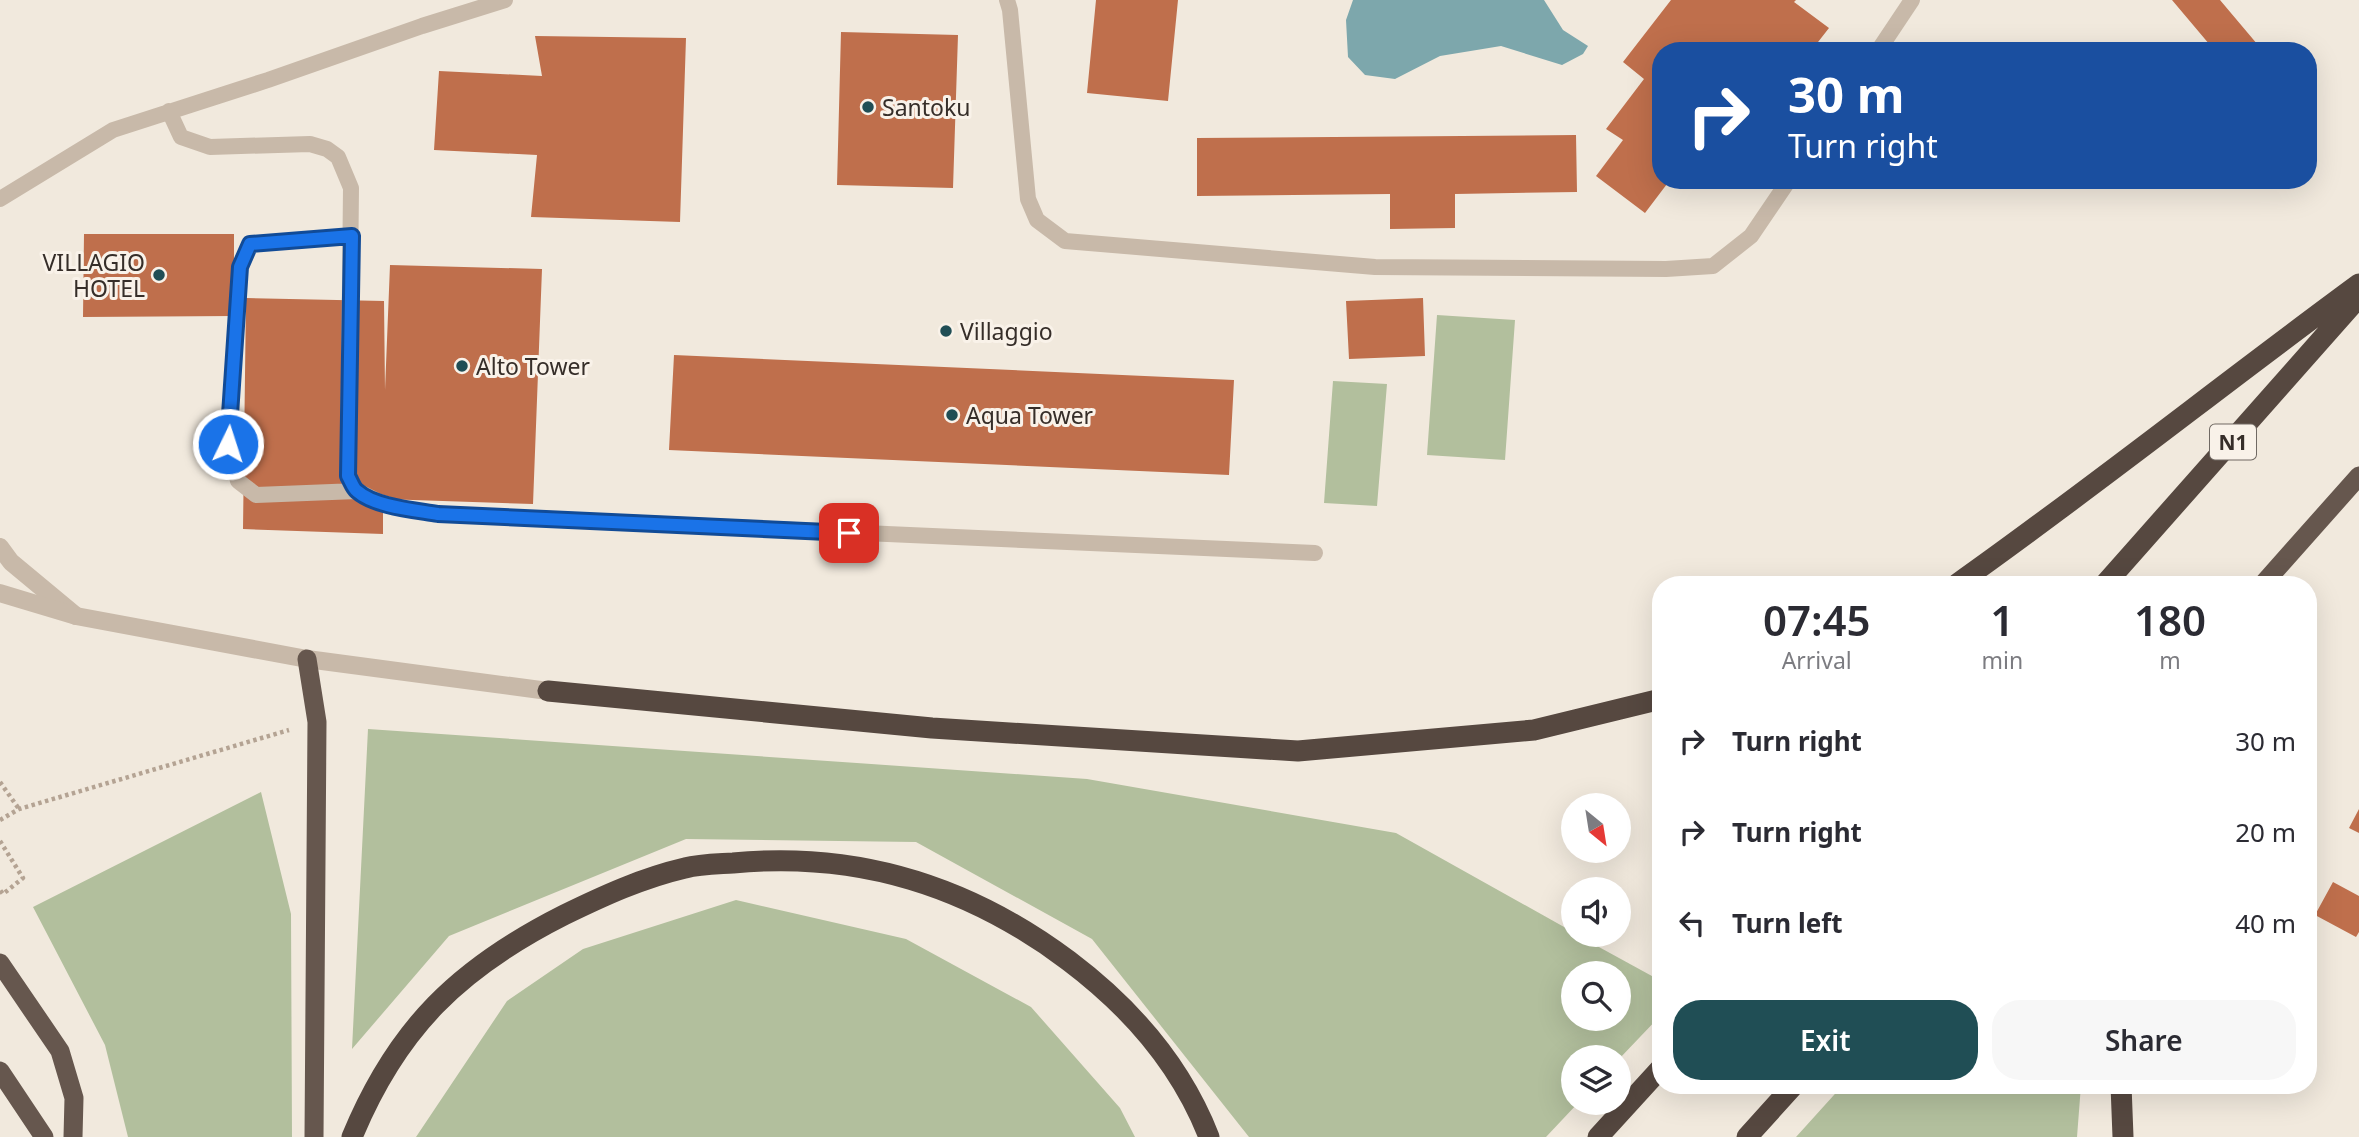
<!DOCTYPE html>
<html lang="en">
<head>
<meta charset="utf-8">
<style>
  :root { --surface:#fff; --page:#f7f7f7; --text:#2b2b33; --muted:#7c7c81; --accent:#204e55 }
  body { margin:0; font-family:"Noto Sans",sans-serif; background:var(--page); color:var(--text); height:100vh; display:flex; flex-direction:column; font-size:26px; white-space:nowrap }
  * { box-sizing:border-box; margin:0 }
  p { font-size:23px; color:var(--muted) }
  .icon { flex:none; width:38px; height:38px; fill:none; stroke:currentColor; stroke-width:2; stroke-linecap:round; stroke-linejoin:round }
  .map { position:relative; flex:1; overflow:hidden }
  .drawer { position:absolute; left:1652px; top:576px; width:665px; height:518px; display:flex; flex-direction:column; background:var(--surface); border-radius:28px; box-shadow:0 7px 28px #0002 }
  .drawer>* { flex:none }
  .hud { position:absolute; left:1652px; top:42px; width:665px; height:147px; border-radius:28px; box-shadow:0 7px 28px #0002; background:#1a4fa0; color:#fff; overflow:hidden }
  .needle { width:46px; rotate:150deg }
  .buttons { position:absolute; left:1561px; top:793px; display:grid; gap:14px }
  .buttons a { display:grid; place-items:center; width:70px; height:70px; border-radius:50%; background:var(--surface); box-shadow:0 7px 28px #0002; font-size:35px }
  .pin { position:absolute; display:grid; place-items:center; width:60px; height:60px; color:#fff; margin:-30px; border-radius:14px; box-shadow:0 4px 10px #0006 }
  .me { position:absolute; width:77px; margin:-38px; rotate:4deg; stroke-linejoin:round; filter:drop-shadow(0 0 5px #0008) }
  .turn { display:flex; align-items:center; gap:24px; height:147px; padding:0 21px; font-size:32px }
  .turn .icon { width:91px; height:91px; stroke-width:2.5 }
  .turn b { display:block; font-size:49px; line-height:60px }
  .eta { display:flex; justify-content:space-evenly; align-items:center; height:119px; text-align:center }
  .eta b { font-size:42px; font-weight:600; line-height:49px }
  .primary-button { display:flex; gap:14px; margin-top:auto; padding:14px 21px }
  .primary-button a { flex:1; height:80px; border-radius:28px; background:var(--accent); color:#fff; font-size:28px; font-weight:600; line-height:80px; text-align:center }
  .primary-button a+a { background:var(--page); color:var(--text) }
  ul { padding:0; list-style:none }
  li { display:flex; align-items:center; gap:21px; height:91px; padding:0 21px }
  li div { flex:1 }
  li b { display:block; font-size:26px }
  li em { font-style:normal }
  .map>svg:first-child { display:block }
  .green { fill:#b2bf9d; fill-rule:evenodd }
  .water { fill:#7da7ac }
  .building { fill:#bf6f4c }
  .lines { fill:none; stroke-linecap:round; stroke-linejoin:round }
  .path { stroke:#b4a393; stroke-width:4.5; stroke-dasharray:3.5 3.5; stroke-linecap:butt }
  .service { stroke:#c8b9a9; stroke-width:16 }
  .minor { stroke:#c8b9a9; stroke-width:18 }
  .tertiary { stroke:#c8b9a9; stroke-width:18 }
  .trunk { stroke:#66574e; stroke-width:19 }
  .motorway { stroke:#564840; stroke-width:21 }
  .route-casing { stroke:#114b97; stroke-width:18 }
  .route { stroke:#1a73e8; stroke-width:12 }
  .poi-dot { fill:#204e55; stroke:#f9f2e9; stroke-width:2.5 }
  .labels { text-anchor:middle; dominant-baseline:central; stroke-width:6; stroke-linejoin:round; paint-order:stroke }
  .shield { fill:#f9f2e9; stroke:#706963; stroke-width:2 }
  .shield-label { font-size:21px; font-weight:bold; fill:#362e29 }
  .poi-label { font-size:23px; fill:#362e29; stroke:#f9f2e9; text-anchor:start }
</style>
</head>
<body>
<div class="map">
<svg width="2359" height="1137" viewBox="0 0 2359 1137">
  <rect width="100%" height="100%" fill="#f1e9dd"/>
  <path class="green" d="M 1437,315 L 1515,320 L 1505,460 L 1427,455 Z
    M 1333,381 L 1387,384 L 1377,506 L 1324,503 Z
    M 368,729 L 1087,779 L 1396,833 L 1573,932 L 1573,934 L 1577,935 L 1661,981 L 1661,1015 L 1619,1059 L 1619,1057 L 1573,1057 L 1573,1102 L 1578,1103 L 1546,1137 L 1249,1137 L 1092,939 L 916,842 L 686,839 L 449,936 L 352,1049 ZM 1619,973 L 1619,1018 L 1573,1018 L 1573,973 Z
    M 261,792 L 291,914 L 292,1137 L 128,1137 L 105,1045 L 33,907 Z
    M 736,900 L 906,939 L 1031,1007 L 1120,1108 L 1135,1137 L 416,1137 L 507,1001 L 583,949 Z
    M 1843,1085 L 2081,1085 L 2077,1137 L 1796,1137 Z"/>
  <path class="water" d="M 1353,0 L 1544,0 L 1563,30 L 1588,46 L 1583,54 L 1562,65 L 1501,46 L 1440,56 L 1395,79 L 1365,75 L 1348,57 L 1346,20 Z"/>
  <path class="building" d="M 1096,0 L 1178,0 L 1168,101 L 1087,93 Z
    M 1671,0 L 1796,0 L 1794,2 L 1829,28 L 1811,51 L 1759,51 L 1753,46 L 1750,51 L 1661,51 L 1661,180 L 1670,180 L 1645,213 L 1596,176 L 1623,140 L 1606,129 L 1644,79 L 1623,62 Z
    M 2172,0 L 2220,0 L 2263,51 L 2215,51 Z
    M 841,32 L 958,35 L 953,188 L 837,185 Z
    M 535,36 L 686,38 L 680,222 L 531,217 L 537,155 L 434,150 L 439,71 L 542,76 Z
    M 1576,135 L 1577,192 L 1455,194 L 1455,228 L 1390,229 L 1390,194 L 1197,196 L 1197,138 Z
    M 84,234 L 234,234 L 234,316 L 83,317 Z
    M 390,265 L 542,269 L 533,504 L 383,499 L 383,534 L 243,529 L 246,298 L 384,301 L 385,390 Z
    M 1423,298 L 1425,356 L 1349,359 L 1346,301 Z
    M 674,355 L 1234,380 L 1229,475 L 669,450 Z
    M 2359,809 L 2359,833 L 2349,828 Z
    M 2333,882 L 2359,896 L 2359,932 L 2356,937 L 2315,915 Z"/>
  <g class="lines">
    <path class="path" d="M 0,782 L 19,809
      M 0,820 L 19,809 L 289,730
      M 0,841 L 23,878 L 3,894 L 0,890"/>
    <path class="service" d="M 1007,0 L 1010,10 L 1028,199 L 1037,220 L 1065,241 L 1375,267 L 1666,269 L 1713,266 L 1751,236 L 1789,180
      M 1878,51 L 1912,0
      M 169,111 L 181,137 L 210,147 L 310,144 L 327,149 L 338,157 L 351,188 L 348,476 L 357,491
      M 0,199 L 113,130 L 268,80 L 422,26 L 505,0
      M 352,236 L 250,244 L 240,267 L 228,444 L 238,481 L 256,495 L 357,491 L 377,501 L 399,508 L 438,514 L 1315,553"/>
    <path class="minor" d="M 0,547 L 11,562 L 76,616"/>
    <path class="tertiary" d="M 0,593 L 76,616 L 307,659 L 548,691"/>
    <path class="trunk" d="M 2263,584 L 2359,476
      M 307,659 L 317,722 L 314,1137
      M 0,963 L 60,1051 L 74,1098 L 73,1137
      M 0,1071 L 44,1137"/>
    <path class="motorway" d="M 1957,584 C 2094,487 2224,383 2359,284
      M 2105,584 L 2359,297
      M 548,691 L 932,728 L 1298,751 L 1534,730 L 1661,699
      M 2121,1085 L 2123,1137
      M 352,1137 C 397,1028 459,968 564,915 C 603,896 642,878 685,868 C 700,864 718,864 733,863 C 859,851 969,886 1069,961 C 1130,1007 1181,1065 1209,1137
      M 1598,1137 L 1661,1068
      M 1747,1137 L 1794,1085"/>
  </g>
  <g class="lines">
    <g class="route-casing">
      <path id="route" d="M 228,444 L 240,267 L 250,244 L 352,236 L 348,476 C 351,481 353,488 357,491 C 375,507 415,510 438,514 L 849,533"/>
    </g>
    <use href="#route" class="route"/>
  </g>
  <g class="poi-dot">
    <circle cx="868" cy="107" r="7"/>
    <circle cx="159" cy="275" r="7"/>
    <circle cx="946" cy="331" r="7"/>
    <circle cx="462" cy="366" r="7"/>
    <circle cx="952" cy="415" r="7"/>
  </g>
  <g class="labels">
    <rect class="shield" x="2210" y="424.5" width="46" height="35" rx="5"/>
    <g class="shield-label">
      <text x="2233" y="442">N1</text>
    </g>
    <g class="poi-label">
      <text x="882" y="107">Santoku</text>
      <text x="145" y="262" text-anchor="end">VILLAGIO<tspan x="145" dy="26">HOTEL</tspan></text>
      <text x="960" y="331">Villaggio</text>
      <text x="476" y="366">Alto Tower</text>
      <text x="966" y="415">Aqua Tower</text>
    </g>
  </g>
</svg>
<div class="buttons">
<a><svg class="needle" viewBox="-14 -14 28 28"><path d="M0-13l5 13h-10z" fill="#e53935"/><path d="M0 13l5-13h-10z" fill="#7c7c81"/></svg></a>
<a><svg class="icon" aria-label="sound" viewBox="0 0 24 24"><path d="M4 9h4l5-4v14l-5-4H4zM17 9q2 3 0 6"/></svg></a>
<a><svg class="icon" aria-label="search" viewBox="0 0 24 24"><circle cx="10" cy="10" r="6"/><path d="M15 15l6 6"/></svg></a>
<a><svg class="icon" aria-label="layers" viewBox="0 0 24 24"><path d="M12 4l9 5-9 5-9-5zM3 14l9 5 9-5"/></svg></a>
</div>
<div class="pin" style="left:849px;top:533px;background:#d93025"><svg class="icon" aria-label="arrive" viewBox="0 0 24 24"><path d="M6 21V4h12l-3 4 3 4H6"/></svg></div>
<svg class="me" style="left:228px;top:444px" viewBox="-20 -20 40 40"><circle r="17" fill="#1a73e8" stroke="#fff" stroke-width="3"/><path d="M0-11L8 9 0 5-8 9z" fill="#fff"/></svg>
<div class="hud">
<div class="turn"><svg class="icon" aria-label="right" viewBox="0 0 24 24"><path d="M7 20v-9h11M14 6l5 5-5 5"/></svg><div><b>30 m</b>Turn right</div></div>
</div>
<section class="drawer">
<div class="eta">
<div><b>07:45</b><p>Arrival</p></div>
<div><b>1</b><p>min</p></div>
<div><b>180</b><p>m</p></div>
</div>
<ul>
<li><svg class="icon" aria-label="right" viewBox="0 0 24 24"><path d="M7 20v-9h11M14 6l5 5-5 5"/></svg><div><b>Turn right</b></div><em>30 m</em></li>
<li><svg class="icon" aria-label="right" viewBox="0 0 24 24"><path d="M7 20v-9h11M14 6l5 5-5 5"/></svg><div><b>Turn right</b></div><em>20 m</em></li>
<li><svg class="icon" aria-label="left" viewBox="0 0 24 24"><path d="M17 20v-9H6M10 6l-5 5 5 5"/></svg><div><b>Turn left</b></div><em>40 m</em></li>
</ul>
<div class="primary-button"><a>Exit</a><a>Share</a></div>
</section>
</div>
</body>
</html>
